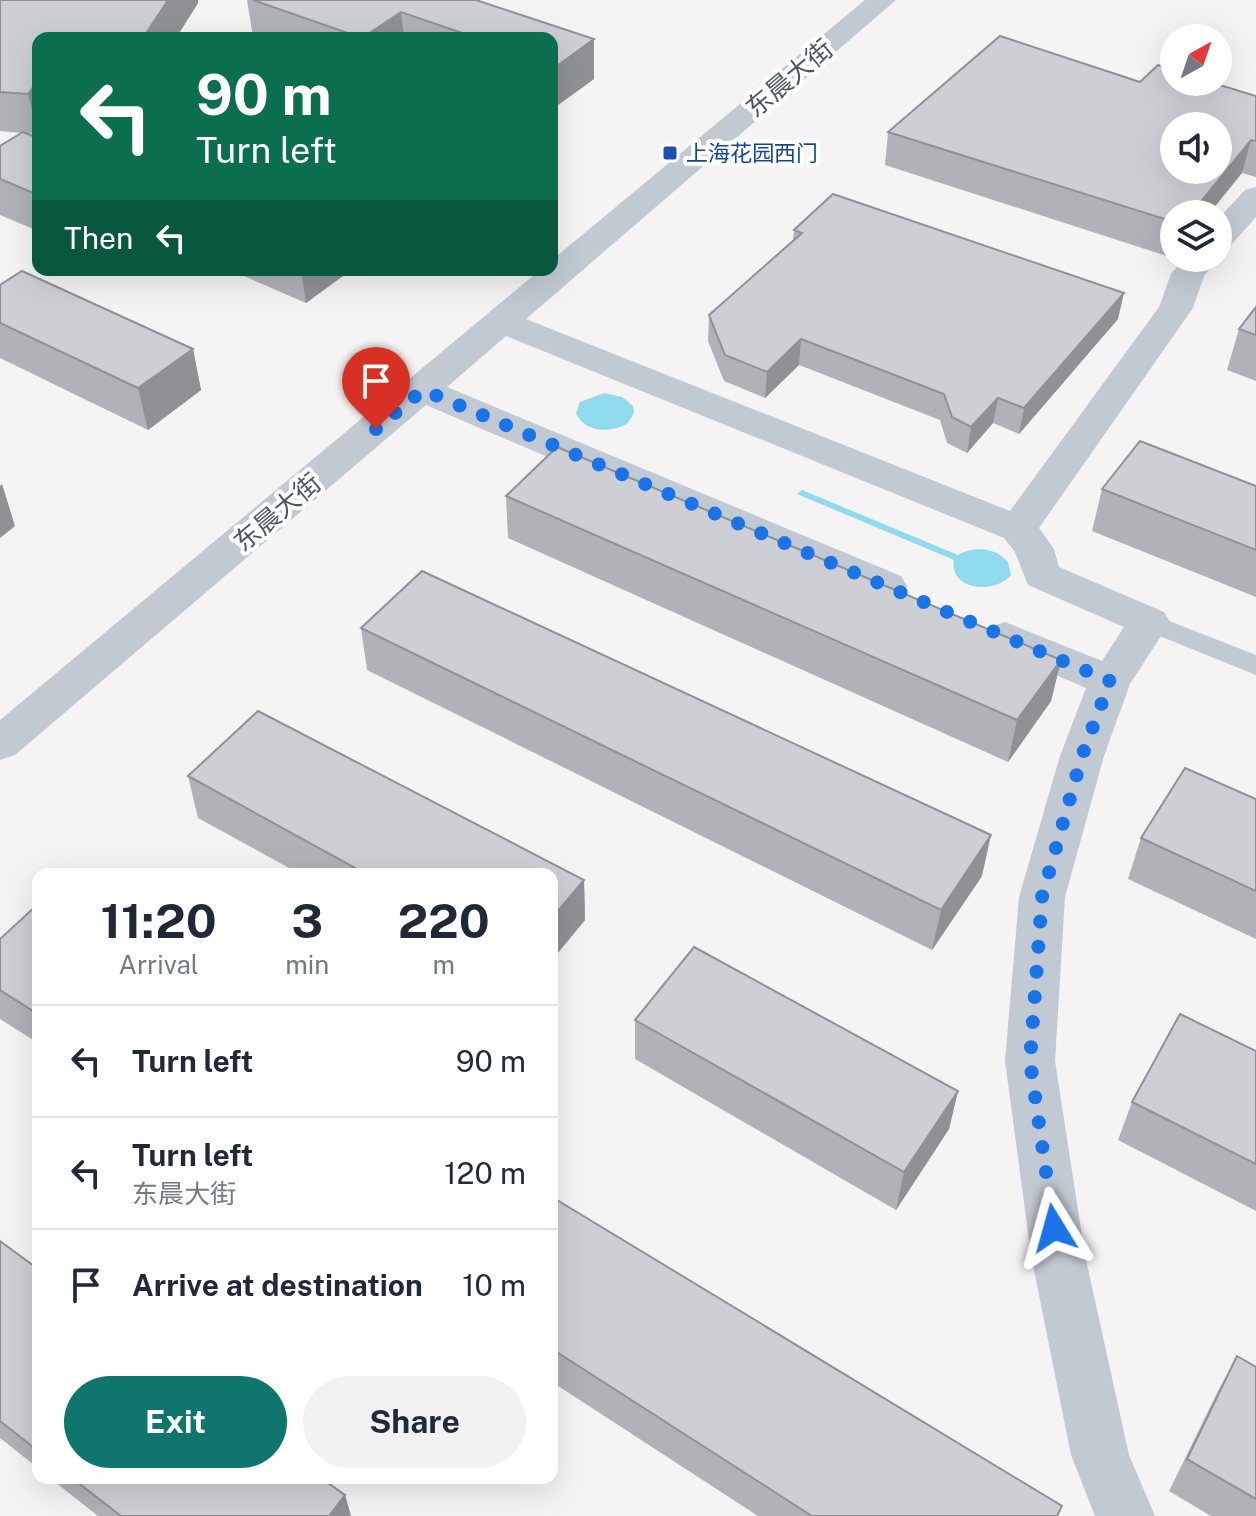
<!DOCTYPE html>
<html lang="en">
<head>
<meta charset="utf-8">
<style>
  :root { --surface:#fff; --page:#f2f2f3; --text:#1f2937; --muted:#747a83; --line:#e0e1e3; --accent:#0f766e }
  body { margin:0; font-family:"Public Sans","Noto Sans SC",sans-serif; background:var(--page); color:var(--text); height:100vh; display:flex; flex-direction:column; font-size:30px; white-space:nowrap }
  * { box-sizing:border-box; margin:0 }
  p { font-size:26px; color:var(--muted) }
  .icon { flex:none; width:44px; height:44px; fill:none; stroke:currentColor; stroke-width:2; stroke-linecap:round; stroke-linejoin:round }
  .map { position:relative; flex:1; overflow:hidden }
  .sheet { position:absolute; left:32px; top:868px; width:526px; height:616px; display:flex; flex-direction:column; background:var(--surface); border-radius:16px; box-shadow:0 8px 32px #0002 }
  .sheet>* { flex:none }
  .guide { position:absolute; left:32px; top:32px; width:526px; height:244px; border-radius:16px; box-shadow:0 8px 32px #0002; background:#0b6e4f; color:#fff; overflow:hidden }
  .needle { width:52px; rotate:40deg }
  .fabs { position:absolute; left:1160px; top:24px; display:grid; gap:16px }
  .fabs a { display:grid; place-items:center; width:72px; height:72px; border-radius:50%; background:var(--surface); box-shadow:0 8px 32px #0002; font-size:40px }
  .pin { position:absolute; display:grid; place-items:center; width:68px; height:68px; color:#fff; margin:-82px -34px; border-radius:50% 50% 50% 0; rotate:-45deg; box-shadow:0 0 8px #0007 }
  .pin .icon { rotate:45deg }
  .me { position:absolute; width:88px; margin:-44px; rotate:352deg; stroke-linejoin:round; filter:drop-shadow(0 0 6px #0008) }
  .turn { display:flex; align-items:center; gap:28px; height:168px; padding:0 32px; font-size:36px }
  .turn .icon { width:104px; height:104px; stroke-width:2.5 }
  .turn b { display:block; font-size:56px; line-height:68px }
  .then { display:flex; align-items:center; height:76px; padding:0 32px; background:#0003; gap:16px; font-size:30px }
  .eta { display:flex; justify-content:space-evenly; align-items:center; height:136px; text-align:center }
  .eta b { font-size:48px; font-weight:700; line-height:56px }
  .primary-button { display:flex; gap:16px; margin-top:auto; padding:16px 32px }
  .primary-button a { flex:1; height:92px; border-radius:48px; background:var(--accent); color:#fff; font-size:32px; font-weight:700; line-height:92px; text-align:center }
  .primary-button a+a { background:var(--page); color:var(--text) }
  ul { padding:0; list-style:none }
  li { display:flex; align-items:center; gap:24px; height:112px; padding:0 32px; border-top:2px solid var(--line) }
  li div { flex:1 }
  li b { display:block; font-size:30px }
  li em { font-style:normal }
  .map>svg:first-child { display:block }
  .water { fill:#90daee }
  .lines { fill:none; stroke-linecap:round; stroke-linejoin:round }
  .lane { fill:#c1cad2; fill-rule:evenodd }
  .street { fill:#c1cad2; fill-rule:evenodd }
  .wall { fill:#b0b2b7 }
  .shaded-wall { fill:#909195 }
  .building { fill:#cdcfd5; stroke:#909195; stroke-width:2; fill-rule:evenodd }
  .route { stroke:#1a73e8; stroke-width:14; stroke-dasharray:0 25.2 }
  .transit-dot { fill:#1a4fb4; stroke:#fff; stroke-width:3 }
  .labels { text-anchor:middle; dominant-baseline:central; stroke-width:8; stroke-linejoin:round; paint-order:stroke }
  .far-transit-label { font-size:22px; fill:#164399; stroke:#fff; text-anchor:start }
  .street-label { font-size:26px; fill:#4a5661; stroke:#fff }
</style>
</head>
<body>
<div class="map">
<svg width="1256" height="1516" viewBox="0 0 1256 1516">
  <rect width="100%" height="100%" fill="#f5f3f3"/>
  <path class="water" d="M 604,393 L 622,397 L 633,406 L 634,413 L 627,424 C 609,433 585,433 576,413 L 580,402 Z
    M 802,490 L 958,555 C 974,546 995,547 1008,562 L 1011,575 C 995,595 949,590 954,560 L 797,494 Z"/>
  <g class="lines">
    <path class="lane" d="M 1149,613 L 1256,655 L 1256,675 L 1140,628 L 1136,622 L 1140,616 Z"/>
    <path class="street" d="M 865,0 L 896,0 L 526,319 L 1010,511 L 1159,307 L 1171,274 L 1184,258 L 1219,258 L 1204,276 L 1193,308 L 1039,528 L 1054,549 L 1059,567 L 1164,612 L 1170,622 L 1130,684 L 1104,756 L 1065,897 L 1055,1061 L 1085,1255 L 1129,1455 L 1155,1516 L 1095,1516 L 1071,1455 L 1031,1255 L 1005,1061 L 1019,897 L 1060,756 L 1086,688 L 990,647 L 984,637 L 990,627 L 1005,622 L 1102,661 L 1124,627 L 1028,585 L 1015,552 L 1004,538 L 506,336 L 447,387 L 901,576 L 907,586 L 901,596 L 887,600 L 873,596 L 426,405 L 15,755 L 0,760 L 0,720 L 540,270 L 552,270 L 552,260 Z
      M 1256,187 L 1256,217 L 1230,246 L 1218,249 L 1218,219 L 1245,190 Z"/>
  </g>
  <path class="wall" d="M 0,0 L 198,0 L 198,3 L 176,38 L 38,38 L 38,134 L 24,133 L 38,138 L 38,231 L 0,215 L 0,146 L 23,133 L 0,131 Z
    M 247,0 L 476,0 L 594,39 L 594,79 L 558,105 L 552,103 L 552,38 L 257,38 L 253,37 Z
    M 1140,82 L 1256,96 L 1256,177 L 1242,173 L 1174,214 L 1173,258 L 885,165 L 888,132 Z
    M 794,230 L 1118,319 L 1019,434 L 993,423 L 967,453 L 947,443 L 940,420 L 799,365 L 765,398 L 724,381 L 708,341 L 709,315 L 793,240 Z
    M 230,270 L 351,270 L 306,303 Z
    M 0,285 L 193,349 L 201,390 L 148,430 L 0,358 Z
    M 1256,307 L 1256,381 L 1227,370 L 1239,329 Z
    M 1256,486 L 1256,597 L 1092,531 L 1102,489 Z
    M 506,496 L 1061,660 L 1051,701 L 1008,762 L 508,538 Z
    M 361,628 L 982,876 L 932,950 L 367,670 Z
    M 258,711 L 584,880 L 585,920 L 552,960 L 552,874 L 300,874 L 198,818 L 188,776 Z
    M 1256,799 L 1256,939 L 1128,879 L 1141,838 Z
    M 38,904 L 38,1043 L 0,1019 L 0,939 Z
    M 635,1020 L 958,1091 L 949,1129 L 896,1210 L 635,1059 Z
    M 1256,1051 L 1256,1211 L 1118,1140 L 1132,1102 Z
    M 552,1197 L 1058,1516 L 758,1516 L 552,1382 Z
    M 0,1241 L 38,1269 L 38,1468 L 0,1438 Z
    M 1237,1356 L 1256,1367 L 1256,1516 L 1211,1516 L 1169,1491 L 1218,1391 Z
    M 50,1478 L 321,1478 L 345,1495 L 351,1516 L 98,1516 Z"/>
  <path class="shaded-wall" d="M 168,0 L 198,0 L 198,3 L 176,38 L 143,38 Z
    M 401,12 L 404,38 L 362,38 Z
    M 594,39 L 594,79 L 558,105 L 557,66 Z
    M 38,80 L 38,134 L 28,94 Z
    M 1251,140 L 1242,173 L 1209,214 L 1191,214 Z
    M 301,270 L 351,270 L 306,303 Z
    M 1124,293 L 1118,319 L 1019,434 L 1024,408 Z
    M 801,339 L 799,365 L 765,398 L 767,372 Z
    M 193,349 L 201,390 L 148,430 L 138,388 Z
    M 998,398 L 993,423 L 967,453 L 971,427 Z
    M 2,484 L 15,526 L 0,538 L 0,486 Z
    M 1061,660 L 1051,701 L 1008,762 L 1017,720 Z
    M 991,835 L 982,876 L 932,950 L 941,910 Z
    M 584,880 L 585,920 L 552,960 L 552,918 Z
    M 958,1091 L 949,1129 L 896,1210 L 904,1172 Z
    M 345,1495 L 351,1516 L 329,1516 Z"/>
  <path class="building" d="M 0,0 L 168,0 L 143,38 L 38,38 L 38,80 L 28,94 L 0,92 Z
    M 253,0 L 476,0 L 594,39 L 557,66 L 552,64 L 552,38 L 477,38 L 401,12 L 362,38 Z
    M 1000,36 L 1140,82 L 1158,65 L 1174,71 L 1174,82 L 1210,82 L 1256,96 L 1256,141 L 1251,140 L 1191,214 L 1174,214 L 1174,222 L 888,132 ZM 1174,126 L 1218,126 L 1218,170 L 1174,170 Z
    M 23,132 L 38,138 L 38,195 L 0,179 L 0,146 Z
    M 833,194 L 1124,293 L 1024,408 L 998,398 L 971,427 L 952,417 L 944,394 L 801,339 L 767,372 L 725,355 L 709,315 L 802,233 L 794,230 Z
    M 22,271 L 193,349 L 138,388 L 0,323 L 0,285 Z
    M 1256,307 L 1256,335 L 1239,329 Z
    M 1140,441 L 1256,486 L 1256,550 L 1102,489 Z
    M 557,447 L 1061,660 L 1017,720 L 506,496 Z
    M 422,571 L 991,835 L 941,910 L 361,628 Z
    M 258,711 L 584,880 L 552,918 L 552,874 L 366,874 L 188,776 Z
    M 1185,768 L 1256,799 L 1256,891 L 1141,838 Z
    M 38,904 L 38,1014 L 0,990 L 0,939 Z
    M 694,947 L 958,1091 L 904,1172 L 635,1020 Z
    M 1180,1014 L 1256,1051 L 1256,1164 L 1132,1102 Z
    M 552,1197 L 1062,1506 L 1057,1516 L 812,1516 L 552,1349 Z
    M 0,1241 L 38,1269 L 38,1451 L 0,1421 Z
    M 1237,1356 L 1256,1367 L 1256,1499 L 1187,1459 Z
    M 72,1478 L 321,1478 L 345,1495 L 329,1516 L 121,1516 Z"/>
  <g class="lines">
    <path class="route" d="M 376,429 L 423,390 L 1110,681 L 1082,756 L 1042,897 L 1030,1061 L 1054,1228"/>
  </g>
  <rect class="transit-dot" x="662" y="145" width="16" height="16" rx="4"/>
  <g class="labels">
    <g class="far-transit-label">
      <text x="686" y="153">上海花园西门</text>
    </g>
    <g class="street-label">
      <text transform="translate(789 78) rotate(-40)">东晨大街</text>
      <text transform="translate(277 512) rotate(-40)">东晨大街</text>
    </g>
  </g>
</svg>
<div class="fabs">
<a><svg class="needle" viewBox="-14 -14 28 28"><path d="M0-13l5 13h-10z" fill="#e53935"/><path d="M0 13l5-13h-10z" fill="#747a83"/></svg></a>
<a><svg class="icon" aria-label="sound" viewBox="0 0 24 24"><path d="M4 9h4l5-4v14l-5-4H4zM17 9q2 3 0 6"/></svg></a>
<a><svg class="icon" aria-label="layers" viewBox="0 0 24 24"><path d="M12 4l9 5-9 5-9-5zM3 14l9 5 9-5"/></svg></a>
</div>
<div class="pin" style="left:376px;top:429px;background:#d93025"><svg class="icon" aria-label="arrive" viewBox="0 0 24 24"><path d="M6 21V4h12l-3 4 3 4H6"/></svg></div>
<svg class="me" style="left:1054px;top:1228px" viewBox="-20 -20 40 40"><path d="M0-17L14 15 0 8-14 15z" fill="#1a73e8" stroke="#fff" stroke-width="4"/></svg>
<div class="guide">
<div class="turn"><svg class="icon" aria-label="left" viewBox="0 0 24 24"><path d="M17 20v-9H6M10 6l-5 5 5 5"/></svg><div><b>90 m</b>Turn left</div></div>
<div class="then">Then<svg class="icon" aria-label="left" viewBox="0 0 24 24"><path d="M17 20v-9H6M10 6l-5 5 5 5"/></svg></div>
</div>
<section class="sheet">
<div class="eta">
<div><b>11:20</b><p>Arrival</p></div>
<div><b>3</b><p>min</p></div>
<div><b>220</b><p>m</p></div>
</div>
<ul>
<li><svg class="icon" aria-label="left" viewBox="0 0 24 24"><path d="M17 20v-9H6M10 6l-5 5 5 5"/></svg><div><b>Turn left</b></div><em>90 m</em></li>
<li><svg class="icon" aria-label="left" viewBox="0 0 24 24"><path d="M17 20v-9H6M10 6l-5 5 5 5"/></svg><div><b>Turn left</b><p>东晨大街</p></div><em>120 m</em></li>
<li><svg class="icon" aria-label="arrive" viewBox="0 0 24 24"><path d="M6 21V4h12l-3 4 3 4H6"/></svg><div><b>Arrive at destination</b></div><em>10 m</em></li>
</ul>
<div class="primary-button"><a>Exit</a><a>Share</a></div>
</section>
</div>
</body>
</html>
